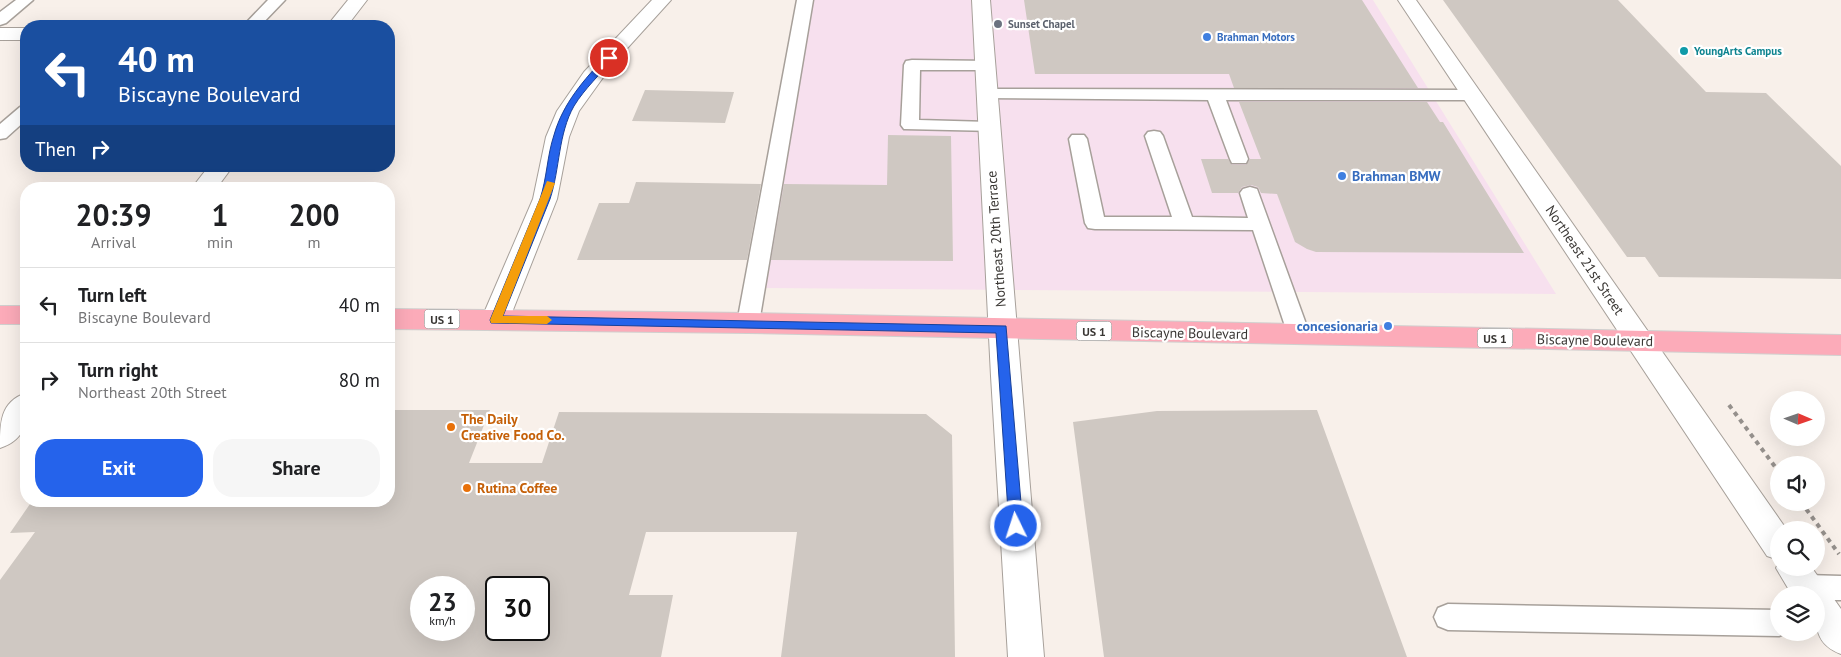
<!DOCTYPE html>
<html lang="en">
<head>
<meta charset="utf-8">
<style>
  :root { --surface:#fff; --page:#f6f6f6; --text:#202124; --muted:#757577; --line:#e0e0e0; --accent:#2563eb }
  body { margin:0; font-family:"PT Sans",sans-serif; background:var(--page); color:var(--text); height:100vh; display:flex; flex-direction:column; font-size:19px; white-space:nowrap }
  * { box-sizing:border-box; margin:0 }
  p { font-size:16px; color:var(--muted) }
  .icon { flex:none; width:28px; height:28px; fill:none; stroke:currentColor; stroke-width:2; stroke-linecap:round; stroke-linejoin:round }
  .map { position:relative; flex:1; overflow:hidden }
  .drawer { position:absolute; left:20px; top:182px; width:375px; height:325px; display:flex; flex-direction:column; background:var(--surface); border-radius:20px; box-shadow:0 5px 20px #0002 }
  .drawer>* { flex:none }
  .guide { position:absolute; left:20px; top:20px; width:375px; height:152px; border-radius:20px; box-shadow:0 5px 20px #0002; background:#1a4fa0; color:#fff; overflow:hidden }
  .needle { width:32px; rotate:92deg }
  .buttons { position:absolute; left:1770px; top:391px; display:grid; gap:10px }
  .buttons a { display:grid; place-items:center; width:55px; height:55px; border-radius:50%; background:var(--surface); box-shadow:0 5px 20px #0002; font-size:25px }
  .speed { position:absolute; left:410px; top:576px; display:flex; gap:10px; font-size:25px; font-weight:700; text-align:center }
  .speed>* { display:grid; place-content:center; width:65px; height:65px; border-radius:50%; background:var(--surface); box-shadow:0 5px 20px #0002; line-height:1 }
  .speed small { font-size:12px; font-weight:400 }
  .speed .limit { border:2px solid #111; border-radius:8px; background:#fff; color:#111 }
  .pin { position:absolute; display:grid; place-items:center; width:42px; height:42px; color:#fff; margin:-21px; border:2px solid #fff; border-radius:50%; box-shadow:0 1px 5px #0007 }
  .me { position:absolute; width:55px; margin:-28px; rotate:356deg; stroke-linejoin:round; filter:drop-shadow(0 0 4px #0008) }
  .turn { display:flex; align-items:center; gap:18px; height:105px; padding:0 15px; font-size:22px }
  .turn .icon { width:65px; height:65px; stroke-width:2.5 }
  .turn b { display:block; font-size:35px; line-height:42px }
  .then { display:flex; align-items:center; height:48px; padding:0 15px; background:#0003; gap:10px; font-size:19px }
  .eta { display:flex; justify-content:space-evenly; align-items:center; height:85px; text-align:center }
  .eta b { font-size:30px; font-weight:700; line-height:35px }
  .button { display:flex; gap:10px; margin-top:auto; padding:10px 15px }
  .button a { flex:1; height:58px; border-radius:20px; background:var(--accent); color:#fff; font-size:20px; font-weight:700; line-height:58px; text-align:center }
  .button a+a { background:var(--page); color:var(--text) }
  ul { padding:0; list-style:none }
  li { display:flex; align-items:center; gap:15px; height:75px; padding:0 15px; border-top:1px solid var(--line) }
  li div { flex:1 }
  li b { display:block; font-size:19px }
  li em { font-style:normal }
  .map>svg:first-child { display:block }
  .commercial { fill:#f7e0ee }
  .building { fill:#cfc8c2; fill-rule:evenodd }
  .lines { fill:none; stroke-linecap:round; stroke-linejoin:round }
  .service-casing { stroke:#a7a09a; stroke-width:3 }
  .minor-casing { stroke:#a7a09a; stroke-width:2 }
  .tertiary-casing { stroke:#a7a09a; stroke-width:2 }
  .primary-casing { stroke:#d0cfce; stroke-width:2 }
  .path { stroke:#95908c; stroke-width:4; stroke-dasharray:4.5 4.5; stroke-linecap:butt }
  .service { fill:#fff; fill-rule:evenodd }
  .minor { fill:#fff; fill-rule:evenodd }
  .tertiary { fill:#fff; fill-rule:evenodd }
  .primary { fill:#fcabb9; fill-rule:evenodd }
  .route { fill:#2563eb; stroke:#184099 }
  .slow { fill:#f59e0b }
  .worship-dot { fill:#6b7280; stroke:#fff; stroke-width:2 }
  .shop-dot { fill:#3f7fe0; stroke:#fff; stroke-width:2 }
  .culture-dot { fill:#0f9aa8; stroke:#fff; stroke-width:2 }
  .food-dot { fill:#e8710a; stroke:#fff; stroke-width:2 }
  .labels { text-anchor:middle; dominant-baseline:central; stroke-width:4.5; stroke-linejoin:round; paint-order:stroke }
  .far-worship-label { font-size:11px; font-weight:bold; fill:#5b616d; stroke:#fff; text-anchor:start }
  .far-shop-label { font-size:11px; font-weight:bold; fill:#366cbe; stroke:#fff; text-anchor:start }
  .far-culture-label { font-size:11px; font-weight:bold; fill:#0d838f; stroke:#fff; text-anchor:start }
  .shield { fill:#fff; stroke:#757371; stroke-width:1 }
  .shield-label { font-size:12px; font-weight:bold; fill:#3a3734 }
  .shop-label { font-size:14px; font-weight:bold; fill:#366cbe; stroke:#fff; text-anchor:start }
  .street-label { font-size:14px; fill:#3a3734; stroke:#fff }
  .food-label { font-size:14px; font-weight:bold; fill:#c56008; stroke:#fff; text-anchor:start }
</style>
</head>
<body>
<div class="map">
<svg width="1841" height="657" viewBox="0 0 1841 657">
  <rect width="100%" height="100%" fill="#f8f0ea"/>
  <path class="commercial" d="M 811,0 L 1373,0 L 1556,294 L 766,288 Z"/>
  <path class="building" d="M 1024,0 L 1362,0 L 1418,88 L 1234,88 L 1229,74 L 1035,74 Z
    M 1443,0 L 1618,0 L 1706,92 L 1766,93 L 1841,166 L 1841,279 L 1659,277 L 1645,257 L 1627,257 Z
    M 645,90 L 734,92 L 725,123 L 632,121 Z
    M 1239,102 L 1427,102 L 1440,122 L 1443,122 L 1524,253 L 1316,252 L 1307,249 L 1295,242 L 1277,194 L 1261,193 L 1258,187 L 1251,185 L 1242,187 L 1238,193 L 1212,193 L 1201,159 L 1228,159 L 1232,165 L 1246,165 L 1250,159 L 1261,159 Z
    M 888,135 L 951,136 L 953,261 L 771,260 L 784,184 L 887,185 Z
    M 636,182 L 761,184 L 747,260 L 577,260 L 599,203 L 629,203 Z
    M 389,410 L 490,410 L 469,463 L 542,463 L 559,412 L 926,414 L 952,435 L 955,657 L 781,657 L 797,532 L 646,532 L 629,595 L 673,595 L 661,657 L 0,657 L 0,580 L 35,532 L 10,533 L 32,501 L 389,501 ZM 421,588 L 464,588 L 464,630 L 421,630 ZM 496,588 L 539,588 L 539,630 L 496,630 Z
    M 1317,410 L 1407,657 L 1104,657 L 1073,422 L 1157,411 Z"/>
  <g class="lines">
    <g class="service-casing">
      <path id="service" d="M 16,0 L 33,0 L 6,23 L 0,25 L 0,12 Z
        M 268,0 L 285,0 L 260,26 L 243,26 Z
        M 797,0 L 813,0 L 759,323 L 756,329 L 748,331 L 740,329 L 737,323 Z
        M 912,60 L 991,61 L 993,65 L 991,69 L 985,70 L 920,70 L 919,120 L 989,122 L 995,123 L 998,127 L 995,131 L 904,129 L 901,125 L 904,65 L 906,61 Z
        M 987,89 L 1472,90 L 1478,91 L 1481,95 L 1478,99 L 1472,100 L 1226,100 L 1248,159 L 1246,163 L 1232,163 L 1230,159 L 1208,100 L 981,98 L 978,94 L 981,90 Z
        M 26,106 L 26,120 L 6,138 L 0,139 L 0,124 L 20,107 Z
        M 1154,131 L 1160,132 L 1163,136 L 1192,217 L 1248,218 L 1240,193 L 1243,189 L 1250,187 L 1257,189 L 1310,335 L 1307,341 L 1299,343 L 1291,341 L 1288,335 L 1253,230 L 1095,229 L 1088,228 L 1085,223 L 1069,139 L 1072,135 L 1084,135 L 1087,139 L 1104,217 L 1172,217 L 1145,136 L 1148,132 Z
        M 1806,575 L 1841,576 L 1841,600 L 1816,600 L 1816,595 L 1796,595 L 1792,587 L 1796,578 Z
        M 1448,604 L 1779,610 L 1779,632 L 1789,632 L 1779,636 L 1448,630 L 1438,626 L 1434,617 L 1438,608 Z"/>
    </g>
    <g class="minor-casing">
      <path id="minor" d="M 652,0 L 671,0 L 612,65 L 579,111 L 569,137 L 557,199 L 509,320 L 505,327 L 495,330 L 485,327 L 481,320 L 533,199 L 546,137 L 557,111 L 584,72 Z
        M 972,0 L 990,0 L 1044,657 L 1008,657 L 991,376 Z
        M 1398,0 L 1416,0 L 1787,530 L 1779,530 L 1779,560 L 1767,556 Z
        M 0,28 L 26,28 L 26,40 L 0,40 Z
        M 1779,562 L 1779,568 L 1812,568 L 1841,609 L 1841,654 C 1812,643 1816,622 1816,595 L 1792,595 L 1776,568 Z"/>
    </g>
    <g class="tertiary-casing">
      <path id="tertiary" d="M 348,0 L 367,0 L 347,26 L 327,26 Z
        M 209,166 L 233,166 L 216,189 L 191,189 Z
        M 26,393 C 28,418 28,439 0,448 C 0,423 0,402 26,393 Z"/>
    </g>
    <g class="primary-casing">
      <path id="primary" d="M 0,306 L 26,306 L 26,324 L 0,324 Z
        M 389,309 L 748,313 L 1841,335 L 1841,355 L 748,333 L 389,329 Z"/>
    </g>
    <path class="path" d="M 1729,405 L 1779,472
      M 1801,502 L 1839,554"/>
    <use href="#service" class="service"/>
    <use href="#minor" class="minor"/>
    <use href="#tertiary" class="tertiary"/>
    <use href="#primary" class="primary"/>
  </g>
  <path class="route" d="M 606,56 L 613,58 C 601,74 585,88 574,106 C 558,134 560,169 550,199 L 503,316 L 1006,326 L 1023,526 L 1021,530 L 1011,530 L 1009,526 L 996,333 L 491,323 L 490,320 L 540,199 C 547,178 547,156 554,135 C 563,103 584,80 606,56 Z"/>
  <path class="slow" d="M 547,181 L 555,183 L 503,316 L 547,316 L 552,320 L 547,324 L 491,323 L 490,320 Z"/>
  <circle class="worship-dot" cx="998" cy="24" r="5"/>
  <g class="shop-dot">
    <circle cx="1207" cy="37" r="5"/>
    <circle cx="1342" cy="176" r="5"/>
    <circle cx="1388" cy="326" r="5"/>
  </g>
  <circle class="culture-dot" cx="1684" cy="51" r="5"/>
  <g class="food-dot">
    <circle cx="451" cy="427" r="5"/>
    <circle cx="467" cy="488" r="5"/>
  </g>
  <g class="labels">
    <g class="far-worship-label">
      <text x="1008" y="24">Sunset Chapel</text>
    </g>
    <g class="far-shop-label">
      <text x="1217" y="37">Brahman Motors</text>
    </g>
    <g class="far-culture-label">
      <text x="1694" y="51">YoungArts Campus</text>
    </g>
    <g class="shield">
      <rect x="424.5" y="309.5" width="35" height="19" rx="4"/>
      <rect x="1076.5" y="321.5" width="35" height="19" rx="4"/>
      <rect x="1477.5" y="328.5" width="35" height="19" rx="4"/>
    </g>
    <g class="shield-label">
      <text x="442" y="319">US 1</text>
      <text x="1094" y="331">US 1</text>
      <text x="1495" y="338">US 1</text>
    </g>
    <g class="shop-label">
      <text x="1352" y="176">Brahman BMW</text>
      <text x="1378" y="326" text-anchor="end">concesionaria</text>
    </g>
    <g class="street-label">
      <text transform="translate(996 239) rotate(-94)">Northeast 20th Terrace</text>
      <text transform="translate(1585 260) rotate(56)">Northeast 21st Street</text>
      <text transform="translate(1190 333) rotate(1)">Biscayne Boulevard</text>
      <text transform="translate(1595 340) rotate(1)">Biscayne Boulevard</text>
    </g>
    <g class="food-label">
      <text x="461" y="419">The Daily<tspan x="461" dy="16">Creative Food Co.</tspan></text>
      <text x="477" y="488">Rutina Coffee</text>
    </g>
  </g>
</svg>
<div class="buttons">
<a><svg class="needle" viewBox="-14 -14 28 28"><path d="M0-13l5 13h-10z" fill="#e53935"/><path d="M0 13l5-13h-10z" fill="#757577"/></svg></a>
<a><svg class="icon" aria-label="sound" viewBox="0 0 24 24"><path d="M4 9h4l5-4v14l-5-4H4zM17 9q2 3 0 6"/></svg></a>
<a><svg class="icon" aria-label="search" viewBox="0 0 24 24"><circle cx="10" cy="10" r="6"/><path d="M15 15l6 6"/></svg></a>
<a><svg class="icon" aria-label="layers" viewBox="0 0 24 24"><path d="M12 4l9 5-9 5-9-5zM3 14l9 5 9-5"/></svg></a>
</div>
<div class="speed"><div>23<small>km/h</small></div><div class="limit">30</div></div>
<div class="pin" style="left:609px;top:58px;background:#d93025"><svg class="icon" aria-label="arrive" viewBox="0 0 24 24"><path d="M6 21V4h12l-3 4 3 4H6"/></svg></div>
<svg class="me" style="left:1016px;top:526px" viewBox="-20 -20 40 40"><circle r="17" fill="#2563eb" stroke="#fff" stroke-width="3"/><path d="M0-11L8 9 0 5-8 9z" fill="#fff"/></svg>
<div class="guide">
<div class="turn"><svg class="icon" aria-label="left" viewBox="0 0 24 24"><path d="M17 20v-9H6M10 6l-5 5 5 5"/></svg><div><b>40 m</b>Biscayne Boulevard</div></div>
<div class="then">Then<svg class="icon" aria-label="right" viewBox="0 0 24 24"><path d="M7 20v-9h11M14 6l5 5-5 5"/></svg></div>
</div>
<section class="drawer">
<div class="eta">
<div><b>20:39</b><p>Arrival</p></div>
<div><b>1</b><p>min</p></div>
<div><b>200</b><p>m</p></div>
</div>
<ul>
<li><svg class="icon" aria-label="left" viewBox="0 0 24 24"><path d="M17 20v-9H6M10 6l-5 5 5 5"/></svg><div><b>Turn left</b><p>Biscayne Boulevard</p></div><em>40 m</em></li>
<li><svg class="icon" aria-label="right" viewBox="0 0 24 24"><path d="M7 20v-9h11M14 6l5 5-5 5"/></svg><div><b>Turn right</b><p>Northeast 20th Street</p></div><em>80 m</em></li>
</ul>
<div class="button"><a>Exit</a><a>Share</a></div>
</section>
</div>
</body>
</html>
